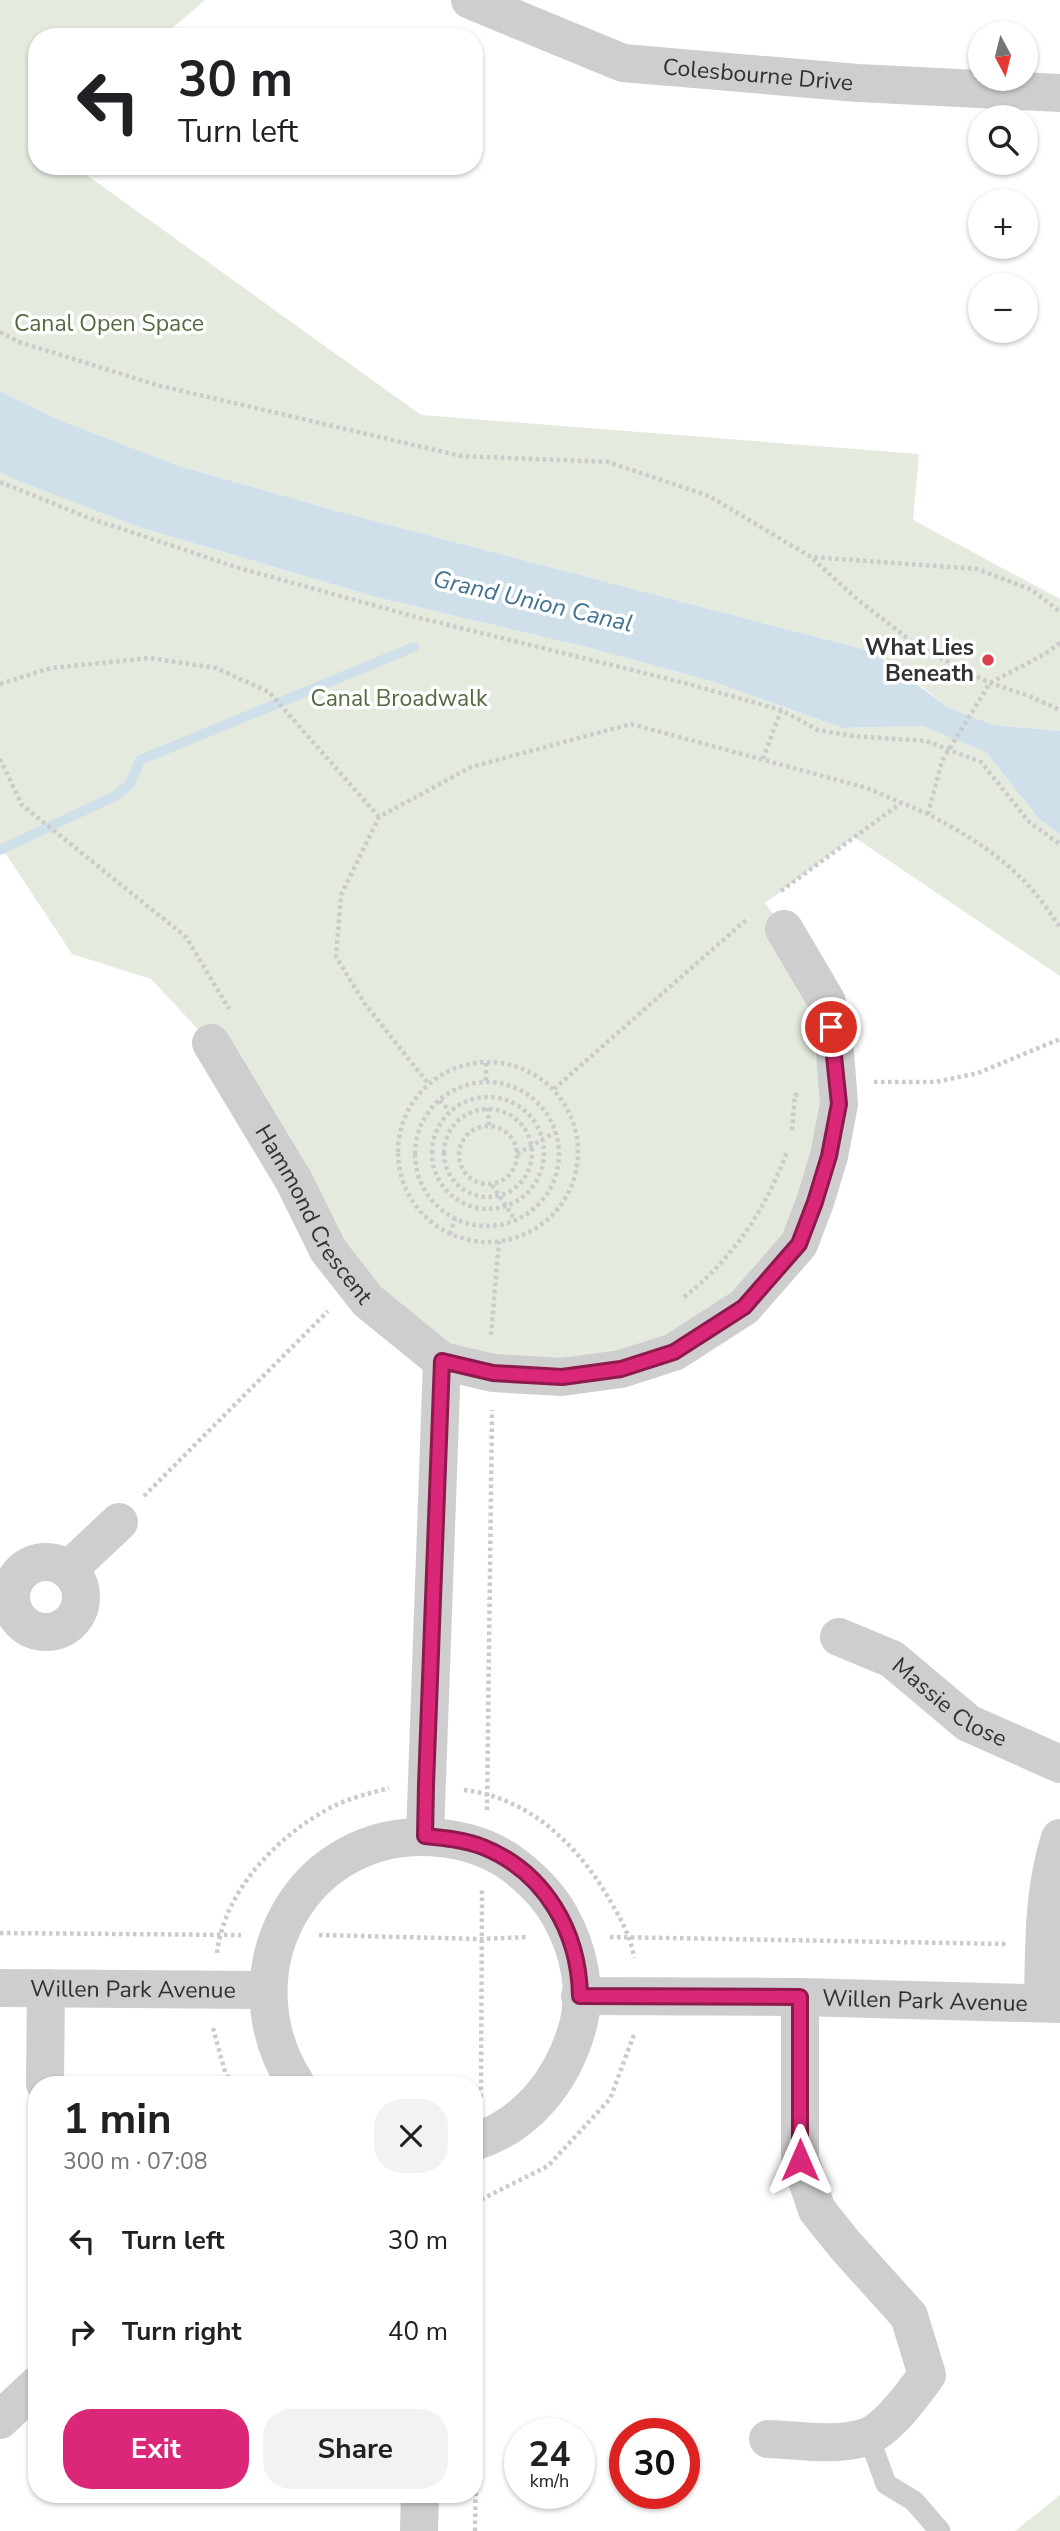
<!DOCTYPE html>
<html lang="en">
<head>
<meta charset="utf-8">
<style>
  :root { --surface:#fff; --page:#f2f2f2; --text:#202124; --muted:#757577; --accent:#db2777 }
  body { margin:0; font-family:"Nunito Sans",sans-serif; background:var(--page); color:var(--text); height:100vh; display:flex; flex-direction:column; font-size:26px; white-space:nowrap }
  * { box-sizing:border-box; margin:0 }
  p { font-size:23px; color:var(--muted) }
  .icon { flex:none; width:38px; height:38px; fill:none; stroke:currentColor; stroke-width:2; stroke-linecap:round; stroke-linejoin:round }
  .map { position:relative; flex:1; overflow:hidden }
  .panel { position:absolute; left:28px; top:2076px; width:455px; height:427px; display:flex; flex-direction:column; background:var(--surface); border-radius:28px; box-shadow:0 2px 5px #0004 }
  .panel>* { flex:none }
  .hud { position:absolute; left:28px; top:28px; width:455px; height:147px; border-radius:28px; box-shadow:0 2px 5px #0004; background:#fff; color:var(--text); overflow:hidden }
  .needle { width:46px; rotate:173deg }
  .tools { position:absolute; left:968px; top:21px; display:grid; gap:14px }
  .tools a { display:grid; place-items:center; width:70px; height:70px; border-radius:50%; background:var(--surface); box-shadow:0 2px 5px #0004; font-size:35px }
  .speed { position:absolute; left:504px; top:2418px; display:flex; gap:14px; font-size:35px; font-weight:700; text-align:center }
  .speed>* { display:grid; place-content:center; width:91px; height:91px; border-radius:50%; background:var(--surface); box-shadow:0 2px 5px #0004; line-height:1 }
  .speed small { font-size:18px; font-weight:400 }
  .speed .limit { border:10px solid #d22; background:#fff; color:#111 }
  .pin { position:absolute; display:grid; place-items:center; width:60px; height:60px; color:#fff; margin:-30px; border:4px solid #fff; border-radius:50%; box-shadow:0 2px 7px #0007 }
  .me { position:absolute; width:77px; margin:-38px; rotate:0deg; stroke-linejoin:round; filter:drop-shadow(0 0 5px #0008) }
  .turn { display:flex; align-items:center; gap:24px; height:147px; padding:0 35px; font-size:32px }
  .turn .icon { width:91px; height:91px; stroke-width:2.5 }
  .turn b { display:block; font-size:49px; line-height:60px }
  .round { display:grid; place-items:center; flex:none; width:74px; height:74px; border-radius:28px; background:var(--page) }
  .overview { display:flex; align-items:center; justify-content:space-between; height:119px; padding:0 35px }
  h1 { font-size:42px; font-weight:700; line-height:52px }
  .button { display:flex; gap:14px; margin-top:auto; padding:14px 35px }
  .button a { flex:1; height:80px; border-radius:28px; background:var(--accent); color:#fff; font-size:28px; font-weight:700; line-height:80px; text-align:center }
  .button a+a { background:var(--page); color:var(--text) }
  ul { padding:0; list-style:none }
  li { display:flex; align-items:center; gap:21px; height:91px; padding:0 35px }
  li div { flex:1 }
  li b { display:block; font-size:26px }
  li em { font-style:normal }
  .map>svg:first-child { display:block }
  .green { fill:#e4eade }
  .water { fill:#cfe0eb }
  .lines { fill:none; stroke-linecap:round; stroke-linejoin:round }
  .stream { stroke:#cfe0eb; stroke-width:10 }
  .path { stroke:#cbcbcb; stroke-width:4.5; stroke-dasharray:3.5 3.5; stroke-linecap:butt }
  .lane { stroke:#cecece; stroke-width:21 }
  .street { stroke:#cecece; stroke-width:38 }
  .route-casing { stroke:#8e194d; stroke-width:18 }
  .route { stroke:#db2777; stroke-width:12 }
  .poi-dot { fill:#da424f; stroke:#fff; stroke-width:2.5 }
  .labels { text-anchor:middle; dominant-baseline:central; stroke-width:7; stroke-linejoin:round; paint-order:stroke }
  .street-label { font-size:23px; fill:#313131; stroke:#fff }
  .park-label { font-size:23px; fill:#556a41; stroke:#fff }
  .poi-label { font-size:23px; font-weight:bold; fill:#313131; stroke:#fff; text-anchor:end }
  .water-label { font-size:24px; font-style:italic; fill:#44738f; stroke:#fff }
</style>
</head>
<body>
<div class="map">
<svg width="1060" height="2531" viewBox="0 0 1060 2531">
  <rect width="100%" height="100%" fill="#fff"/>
  <path class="green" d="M 0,0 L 205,0 L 162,37 L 37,37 L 37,166 L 74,166 L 421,415 L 919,454 L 913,520 L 1060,599 L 1060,731 L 994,725 L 947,707 L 901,670 L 874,652 L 344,513 L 179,466 L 57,419 L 0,391 Z
    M 0,472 L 142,528 L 376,597 L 590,648 L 711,681 L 843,728 L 922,726 L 986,752 L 1039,819 L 1060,834 L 1060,976 L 854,837 L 765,903 L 784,929 L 835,1052 L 799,1244 L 674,1352 L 493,1373 L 368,1301 L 211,1043 L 151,979 L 72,954 L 2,848 L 0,849 Z
    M 1060,2495 L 1060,2531 L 1015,2531 Z"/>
  <path class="water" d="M 0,391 L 57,419 L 179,466 L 344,513 L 874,652 L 947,707 L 994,725 L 1060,731 L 1060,834 L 1039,819 L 986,752 L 922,726 L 843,728 L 711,681 L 590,648 L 376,597 L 142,528 L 19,481 L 0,472 Z"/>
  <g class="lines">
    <path class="stream" d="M 0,850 L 115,796 L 130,784 L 140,760 L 414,647"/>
    <path class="path" d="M 0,332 L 19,342 L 157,385 L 461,456 L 608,462 L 709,496 L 811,557 L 977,569 L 1032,590 L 1060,612
      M 0,482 L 89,518 L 239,568 L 416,617 L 685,683 L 781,710 L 818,730 L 853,736 L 926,741 L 981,762 L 1030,823 L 1060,844
      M 813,559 L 858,600 L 919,647 L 990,683 L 1029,696 L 1060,710
      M 1060,643 L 1045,654 L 990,683 L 942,761 L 928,814 C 986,845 1025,871 1060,928
      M 0,684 L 51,668 L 150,658 L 216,668 L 269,692 L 379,817
      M 0,759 L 22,805 L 186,937 L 229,1009
      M 763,759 L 781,710
      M 781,891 L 901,803
      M398 1152a90 90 0 1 1 180 0a90 90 0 1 1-180 0Z
      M 486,1063 L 486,1082
      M 427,1082 L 365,1004 L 336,957 L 341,895 L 379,817 L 471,767 L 631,724 L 867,788 L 928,814
      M 874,1082 L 936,1082 L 978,1073 L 1060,1039
      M415 1154a72 72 0 1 1 144 0a72 72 0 1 1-144 0Z
      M 554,1089 L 747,919
      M432 1153a56 56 0 1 1 112 0a56 56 0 1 1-112 0Z
      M 440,1100 L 449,1111
      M 488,1108 L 489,1126
      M444 1153a44 44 0 1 1 88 0a44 44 0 1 1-88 0Z
      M459 1155a29 29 0 1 1 58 0a29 29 0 1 1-58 0Z
      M 792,1130 L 795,1095 L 800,1094
      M 517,1154 L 556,1132
      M 492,1185 L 515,1220
      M 450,1234 L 455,1219
      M 684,1297 C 733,1259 765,1210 787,1152
      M 491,1335 L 499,1241
      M 144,1496 L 328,1311
      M 464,1790 C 531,1798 580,1847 612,1904 C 622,1922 631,1937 634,1958
      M 487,1810 L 492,1410
      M 0,1933 L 241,1935
      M 319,1935 L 481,1939 L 528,1937
      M 610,1937 L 1007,1944
      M 217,1953 C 224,1892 275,1838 328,1809 C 346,1799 370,1793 389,1788
      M 213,2028 L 225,2072 L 232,2084
      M 481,2097 L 482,1889
      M 474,2200 L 482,2199 L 548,2166 L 610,2099 L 635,2032
      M 475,2531 L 481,2179"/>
    <path class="lane" d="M 869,2437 L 886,2484 L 914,2501 L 940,2531"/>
    <g class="street">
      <path id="s1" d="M 470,0 L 623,63 L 858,83 L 1060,93"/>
      <path id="s2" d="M 211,1043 L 294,1181 L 328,1250 L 368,1301 L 442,1361 L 493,1373 L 562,1377 L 621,1369 L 674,1352 L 744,1307 L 799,1244 L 815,1202 L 829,1156 L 839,1104 L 835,1052 L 827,1002 L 784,929"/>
      <circle cx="46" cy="1597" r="35"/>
      <path d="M 68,1570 L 119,1522"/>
      <path id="s3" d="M 839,1637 L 892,1659 L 968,1723 L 1060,1764"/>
      <path d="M 425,1836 L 442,1361"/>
      <path id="s4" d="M 0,1988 L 267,1990"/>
      <path id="s5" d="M 580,1996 L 800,1997 L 1060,2004"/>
      <path d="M 1043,2002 C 1044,1948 1043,1890 1060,1838"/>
      <path d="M 45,2084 L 46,1988"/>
      <path d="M 296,2084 C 223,1970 304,1823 441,1838 C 468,1841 493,1849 515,1866 C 533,1880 549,1896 560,1916 C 579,1950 588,1991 577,2029 C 562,2081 527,2125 474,2142"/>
      <path d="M 0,2420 L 37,2385"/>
      <path d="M 768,2439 C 799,2440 836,2447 866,2437 C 887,2430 914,2393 927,2375 L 909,2316 L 845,2245 L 817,2210 L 800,2160 L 800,1997"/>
      <path d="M 419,2531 L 420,2494"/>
    </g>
  </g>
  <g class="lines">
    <g class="route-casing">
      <path id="route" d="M 800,2160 L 800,1997 L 580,1996 C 579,1932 545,1872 483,1847 C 465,1840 445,1838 425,1836 L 426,1785 L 442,1361 L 493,1373 L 562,1377 L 621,1369 L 674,1352 L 744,1307 L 799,1244 L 815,1202 L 829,1156 L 839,1104 L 831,1027"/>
    </g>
    <use href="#route" class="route"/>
  </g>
  <circle class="poi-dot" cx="988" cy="660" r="7"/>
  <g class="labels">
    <g class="street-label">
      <text stroke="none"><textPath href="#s1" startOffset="301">Colesbourne Drive</textPath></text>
      <text stroke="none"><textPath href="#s2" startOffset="200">Hammond Crescent</textPath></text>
      <text stroke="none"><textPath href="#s3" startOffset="130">Massie Close</textPath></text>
      <text stroke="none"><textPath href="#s4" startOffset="133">Willen Park Avenue</textPath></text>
      <text stroke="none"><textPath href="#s5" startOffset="345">Willen Park Avenue</textPath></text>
    </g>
    <g class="park-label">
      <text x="109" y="323">Canal Open Space</text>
      <text x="399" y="698">Canal Broadwalk</text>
    </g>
    <g class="poi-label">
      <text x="974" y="647">What Lies<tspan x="974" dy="26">Beneath</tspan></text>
    </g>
    <g class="water-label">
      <text transform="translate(533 601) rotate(13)">Grand Union Canal</text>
    </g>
  </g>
</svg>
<div class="tools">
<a><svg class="needle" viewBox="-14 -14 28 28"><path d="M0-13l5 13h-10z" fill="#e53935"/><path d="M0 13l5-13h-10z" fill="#757577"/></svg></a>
<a><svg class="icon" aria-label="search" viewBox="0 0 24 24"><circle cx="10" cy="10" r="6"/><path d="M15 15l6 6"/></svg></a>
<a>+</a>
<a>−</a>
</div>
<div class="speed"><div>24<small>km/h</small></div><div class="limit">30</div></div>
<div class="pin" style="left:831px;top:1027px;background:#d93025"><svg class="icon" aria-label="arrive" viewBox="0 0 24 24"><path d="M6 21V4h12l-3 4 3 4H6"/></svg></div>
<svg class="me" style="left:800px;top:2160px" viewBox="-20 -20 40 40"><path d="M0-17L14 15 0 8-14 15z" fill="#db2777" stroke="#fff" stroke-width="4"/></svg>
<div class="hud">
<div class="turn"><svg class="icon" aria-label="left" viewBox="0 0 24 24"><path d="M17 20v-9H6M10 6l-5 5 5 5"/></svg><div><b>30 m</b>Turn left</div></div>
</div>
<section class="panel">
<div class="overview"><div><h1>1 min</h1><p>300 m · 07:08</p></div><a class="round"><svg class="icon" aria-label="close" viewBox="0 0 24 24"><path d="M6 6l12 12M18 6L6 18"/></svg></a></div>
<ul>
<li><svg class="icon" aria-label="left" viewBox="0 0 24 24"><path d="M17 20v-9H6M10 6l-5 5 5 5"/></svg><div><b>Turn left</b></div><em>30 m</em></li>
<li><svg class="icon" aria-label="right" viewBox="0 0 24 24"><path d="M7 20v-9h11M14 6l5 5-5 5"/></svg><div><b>Turn right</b></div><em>40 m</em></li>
</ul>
<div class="button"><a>Exit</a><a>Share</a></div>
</section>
</div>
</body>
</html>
